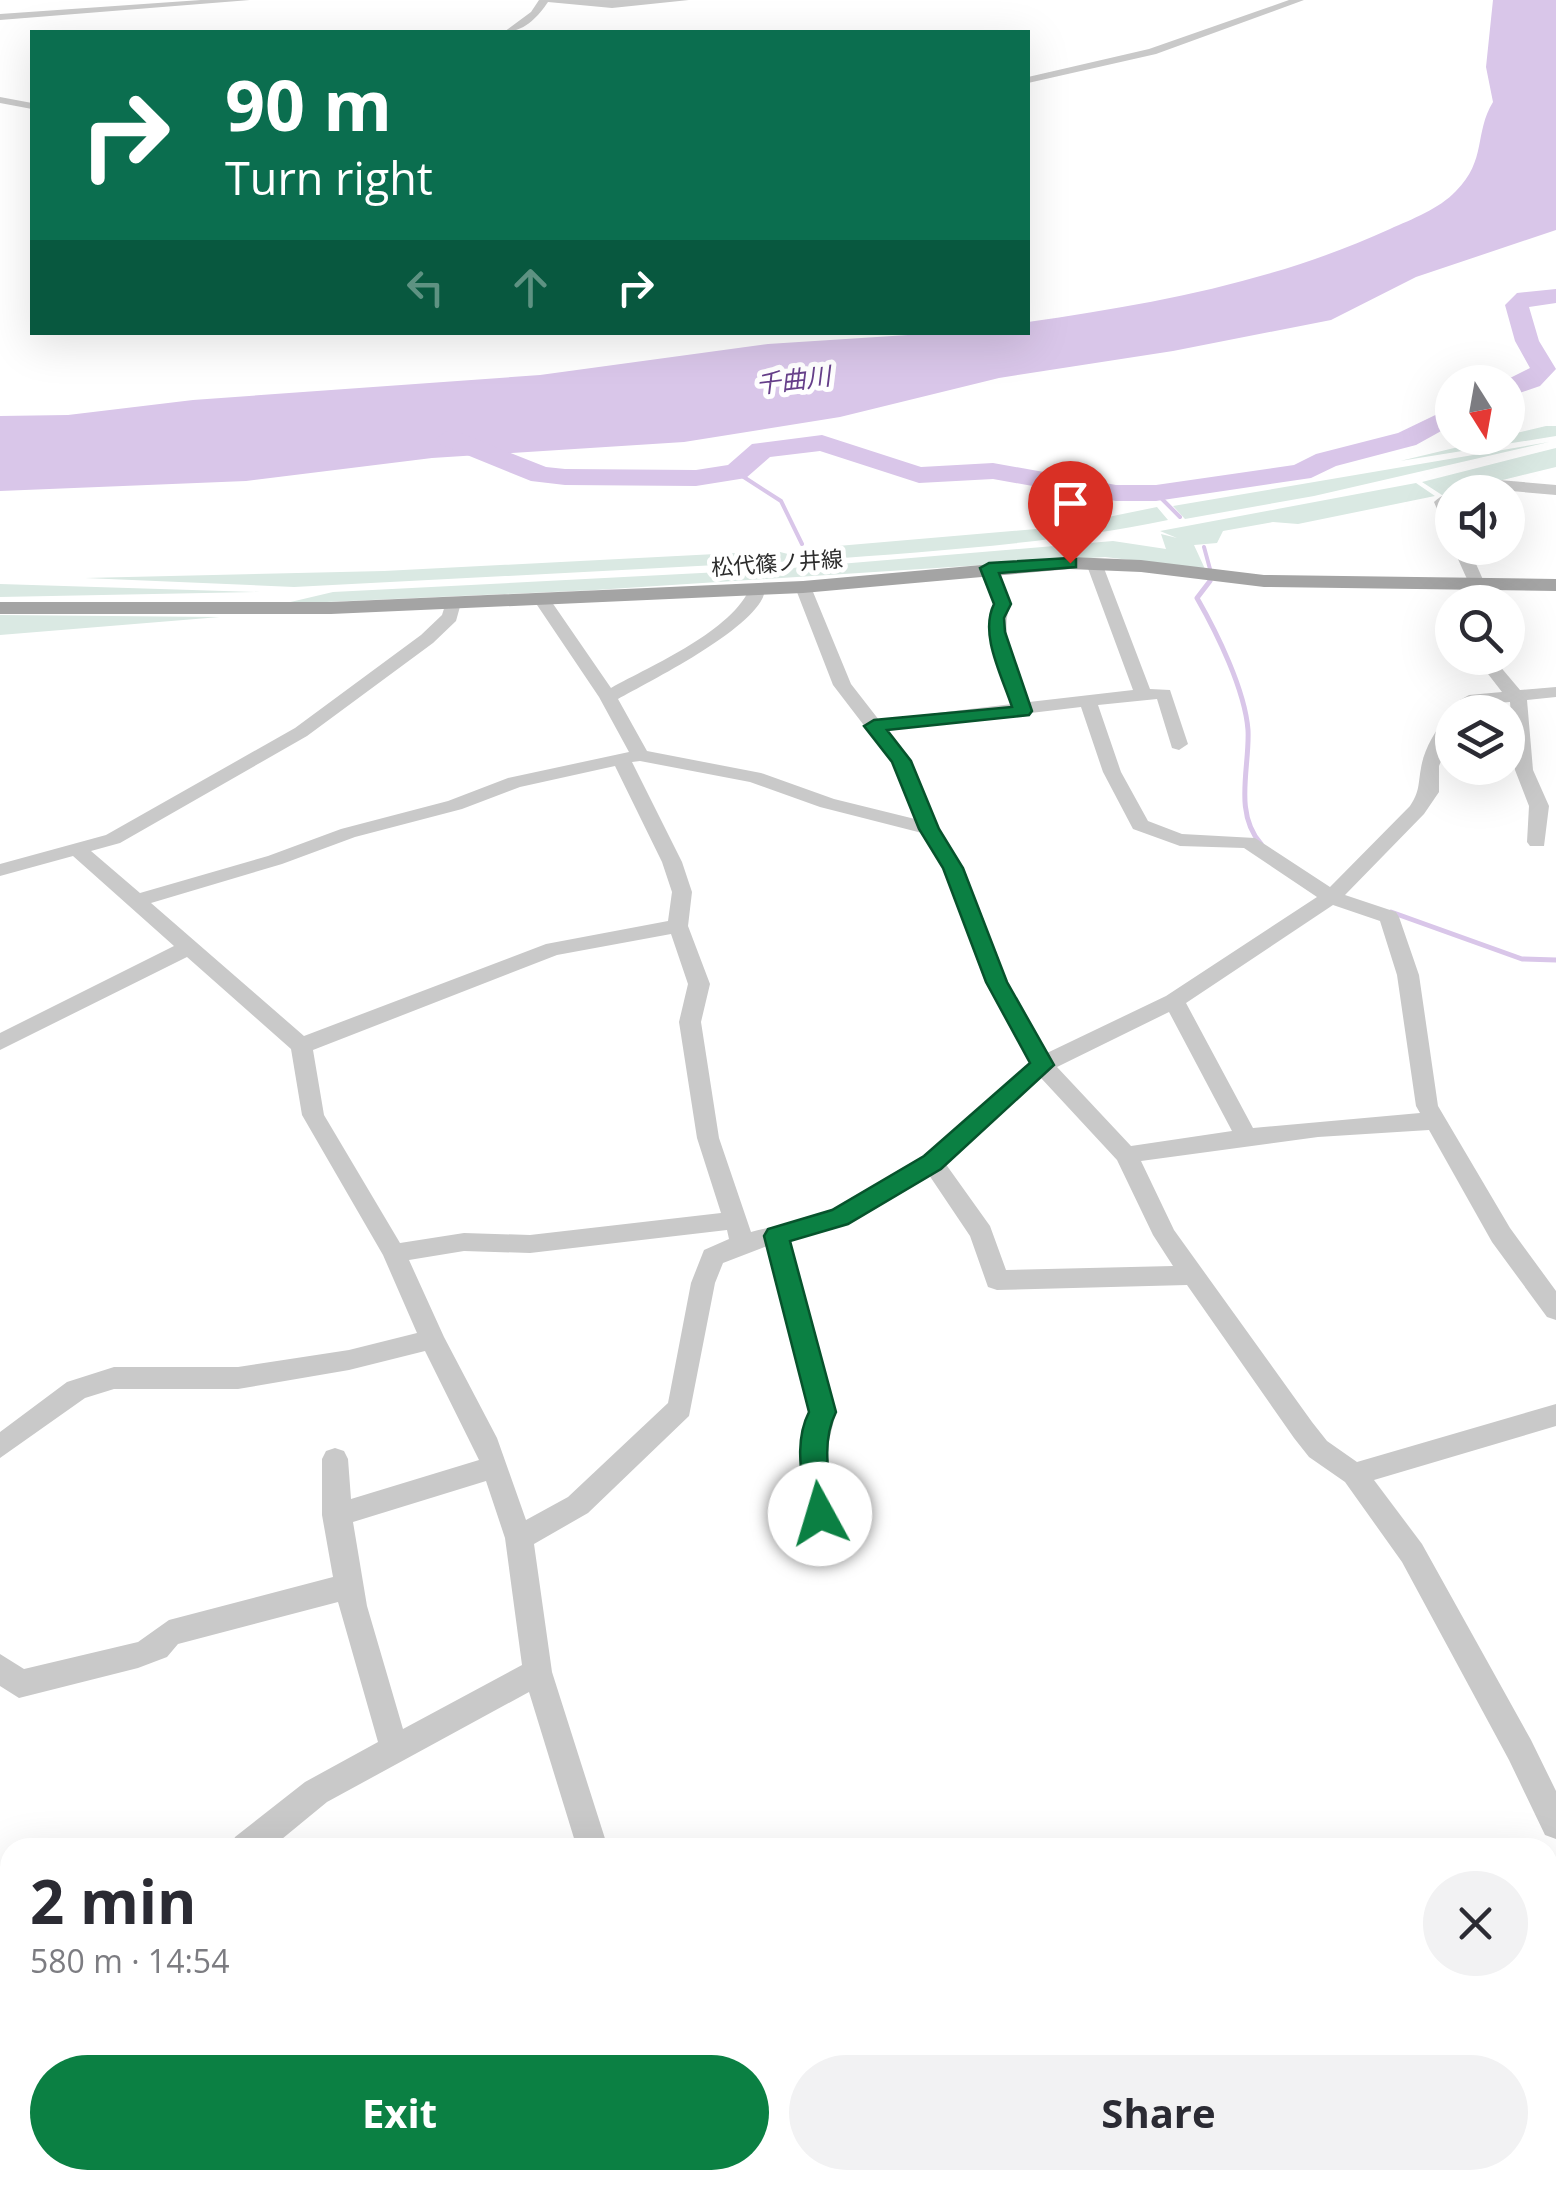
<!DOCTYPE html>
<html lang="en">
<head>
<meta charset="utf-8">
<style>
  :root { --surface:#fff; --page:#f2f2f3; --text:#2b2b33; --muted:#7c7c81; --accent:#0b8043 }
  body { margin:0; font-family:"Open Sans","Noto Sans JP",sans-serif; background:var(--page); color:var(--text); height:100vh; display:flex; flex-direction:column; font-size:38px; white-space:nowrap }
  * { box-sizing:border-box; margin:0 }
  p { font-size:32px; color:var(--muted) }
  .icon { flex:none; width:55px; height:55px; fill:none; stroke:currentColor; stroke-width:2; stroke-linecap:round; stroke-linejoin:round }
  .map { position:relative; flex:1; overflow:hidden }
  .panel { position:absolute; left:0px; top:1838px; width:1558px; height:352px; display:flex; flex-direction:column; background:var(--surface); border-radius:30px 30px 0 0; box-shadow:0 10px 40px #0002 }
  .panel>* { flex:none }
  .guide { position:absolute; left:30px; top:30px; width:1000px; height:305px; border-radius:0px; box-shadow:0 10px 40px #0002; background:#0b6e4f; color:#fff; overflow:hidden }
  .needle { width:65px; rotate:169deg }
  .controls { position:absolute; left:1435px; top:365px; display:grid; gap:20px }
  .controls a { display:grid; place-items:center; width:90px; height:90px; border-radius:50%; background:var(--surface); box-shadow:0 10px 40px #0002; font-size:50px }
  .pin { position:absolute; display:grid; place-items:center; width:85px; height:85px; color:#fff; margin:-102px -42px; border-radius:50% 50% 50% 0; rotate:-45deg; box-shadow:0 0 10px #0007 }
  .pin .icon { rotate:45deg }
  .me { position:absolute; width:110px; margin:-55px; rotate:354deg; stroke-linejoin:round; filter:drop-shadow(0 0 8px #0008) }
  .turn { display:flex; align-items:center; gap:35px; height:210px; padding:0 30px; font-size:45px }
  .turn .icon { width:130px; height:130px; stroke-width:2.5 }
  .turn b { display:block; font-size:70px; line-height:85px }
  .lanes { display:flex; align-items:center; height:95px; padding:0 30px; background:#0003; justify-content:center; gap:50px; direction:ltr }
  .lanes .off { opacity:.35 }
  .round { display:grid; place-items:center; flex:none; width:105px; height:105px; border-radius:52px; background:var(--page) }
  .summary { display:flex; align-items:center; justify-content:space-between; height:170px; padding:0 30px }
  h1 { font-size:60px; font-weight:700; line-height:75px }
  .cta { display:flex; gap:20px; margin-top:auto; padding:20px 30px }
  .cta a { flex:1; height:115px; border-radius:60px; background:var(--accent); color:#fff; font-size:40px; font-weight:700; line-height:115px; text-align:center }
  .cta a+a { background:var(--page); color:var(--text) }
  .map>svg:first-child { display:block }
  .green { fill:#dae9e3 }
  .water { fill:#d9c6e9 }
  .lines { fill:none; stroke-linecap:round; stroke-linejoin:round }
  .stream-far1 { stroke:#d9c6e9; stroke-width:4 }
  .stream { stroke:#d9c6e9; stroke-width:5 }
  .river { fill:#d9c6e9; fill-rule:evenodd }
  .minor { fill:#c9c9c9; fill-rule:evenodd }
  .major { fill:#a4a4a4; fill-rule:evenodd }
  .route { fill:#0b8043; stroke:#07532c; stroke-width:2.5 }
  .labels { text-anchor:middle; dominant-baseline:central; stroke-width:10; stroke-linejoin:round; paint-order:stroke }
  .far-street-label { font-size:22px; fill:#2c2c2c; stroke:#fff }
  .far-water-label { font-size:25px; font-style:italic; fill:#663f8a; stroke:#fff }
</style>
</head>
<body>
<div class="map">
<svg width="1556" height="2189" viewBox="0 0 1556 2189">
  <rect width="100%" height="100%" fill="#fff"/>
  <path class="green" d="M 1546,426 L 1556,426 L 1556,436 L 1400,461 Z
    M 1549,442 L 1314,496 L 1185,519 L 1173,506 Z
    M 1556,448 L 1556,467 L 1442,495 L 1422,482 Z
    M 1416,483 L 1435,496 L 1298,524 L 1273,522 L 1223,531 L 1217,543 L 1194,545 L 1205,569 L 1105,557 L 595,590 L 282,604 L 333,592 L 780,569 L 1113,541 L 1166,549 L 1161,534 L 1177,538 L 1160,531 Z
    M 1157,507 L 1168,520 C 1052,544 932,551 815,560 L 811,553 L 828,553 L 826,547 L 1059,527 Z
    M 776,551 L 792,555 L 795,561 L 294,587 L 85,578 L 384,571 Z
    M 0,584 L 260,592 L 0,597 Z
    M 0,615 L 220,617 L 0,635 Z"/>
  <path class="water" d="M 1493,0 L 1556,0 L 1556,230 L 1416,277 L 1331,320 L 1173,351 L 999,378 L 840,417 L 684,442 L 432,458 L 246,481 L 0,491 L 0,416 L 68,415 L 193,400 L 540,375 L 768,344 L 939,333 L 1028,332 L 1028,322 C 1153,304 1274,282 1390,229 C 1412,219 1439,209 1456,191 C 1487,160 1474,133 1493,102 L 1486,67 Z"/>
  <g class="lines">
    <path class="stream-far1" d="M 736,472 L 781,501 L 802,544
      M 1156,493 L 1180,517
      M 1204,547 L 1210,569"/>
    <path class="stream" d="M 1210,581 L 1197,598 C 1217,633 1245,690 1248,730 C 1250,767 1233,812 1261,844
      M 1391,912 L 1522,959 L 1556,960"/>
    <path class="river" d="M 1556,289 L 1556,303 L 1529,307 L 1539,341 L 1556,369 L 1540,386 L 1508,397 L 1508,382 L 1502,382 L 1530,368 L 1515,341 L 1505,305 L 1517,293 Z
      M 1452,407 L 1452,425 L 1416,445 L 1336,466 L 1311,478 L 1156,501 L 1116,501 L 993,479 L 919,483 L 820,451 L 770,457 L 746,478 L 696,486 L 565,485 L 531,481 L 440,444 L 436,438 L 449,430 L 458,432 L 546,467 L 565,469 L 696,470 L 728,465 L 752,444 L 822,435 L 921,467 L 993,463 L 1116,485 L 1156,485 L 1294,465 L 1316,454 L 1398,433 Z"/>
    <path class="minor" d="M 201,0 L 250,0 L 0,20 L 0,14 Z
      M 539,0 L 689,0 L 612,8 L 548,2 C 538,17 524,32 504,32 L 531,12 Z
      M 1289,0 L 1304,0 L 1156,54 L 1028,83 L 1028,77 L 1149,49 Z
      M 0,97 L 32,103 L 32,109 L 0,103 Z
      M 1499,480 L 1556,485 L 1556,495 L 1499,490 L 1452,492 L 1452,532 L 1446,530 L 1434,502 C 1451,486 1476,485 1499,480 Z
      M 1453,548 L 1469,548 L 1484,582 L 1497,580 L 1498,602 L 1482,602 L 1482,588 L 1471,588 Z
      M 1094,558 L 1102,563 L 1150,689 L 1170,690 L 1188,744 L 1179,750 L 1172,748 L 1157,699 L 1098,705 L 1121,772 L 1148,821 L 1182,834 L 1255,838 L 1330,887 L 1410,806 C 1420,791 1418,784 1421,768 C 1424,749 1435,732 1446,716 L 1452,715 L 1452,735 L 1439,766 L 1439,792 L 1424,814 L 1345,895 L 1396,912 L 1399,917 L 1419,975 L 1438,1106 L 1510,1228 L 1556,1291 L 1556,1320 L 1547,1317 L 1492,1242 L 1429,1130 L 1318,1137 L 1141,1161 L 1174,1230 L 1312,1422 L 1327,1441 L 1357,1462 L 1556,1404 L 1556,1426 L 1374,1480 L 1422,1544 L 1531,1740 L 1556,1791 L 1556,1839 L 1545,1835 L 1509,1760 L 1402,1562 L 1345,1482 L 1309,1457 L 1294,1438 L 1187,1285 L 997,1290 L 988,1287 L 970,1236 L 929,1175 L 847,1224 L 789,1240 L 836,1412 L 827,1449 L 834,1514 L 830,1522 L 820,1526 L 810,1522 L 806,1514 L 801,1449 L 810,1412 L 767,1246 L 723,1263 L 715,1283 L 689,1416 L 588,1513 L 534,1544 L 552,1672 L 608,1848 L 577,1848 L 529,1692 L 327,1802 L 271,1848 L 231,1848 L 235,1837 L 305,1782 L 378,1742 L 338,1602 L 178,1644 L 167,1657 L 138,1668 L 19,1698 L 0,1686 L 0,1654 L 24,1669 L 138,1642 L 169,1620 L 333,1577 L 322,1515 L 322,1459 L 326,1451 L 335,1448 L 344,1451 L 348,1459 L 351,1499 L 479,1460 L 425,1351 L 349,1370 L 238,1389 L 114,1389 L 85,1398 L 0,1458 L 0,1432 L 67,1382 L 114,1367 L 238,1367 L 349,1350 L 417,1333 L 383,1255 L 302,1115 L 291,1049 L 187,957 L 0,1050 L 0,1033 L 174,946 L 73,856 L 0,876 L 0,864 L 106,835 L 295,728 L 421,635 L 442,615 L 447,599 L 453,598 L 461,603 L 456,621 L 433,643 L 307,736 L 120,843 L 91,851 L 140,893 L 268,856 L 341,829 L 448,801 L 508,778 L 629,752 L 599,697 L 533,599 L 535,595 L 547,595 L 611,688 C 652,665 733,631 751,586 L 757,585 L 765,590 C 761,626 650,681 618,699 L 647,751 L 761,773 L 834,799 L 915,819 L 892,762 L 833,685 L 795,587 L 803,582 L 811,587 L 851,684 L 879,720 L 1012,704 C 1002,674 979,634 995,604 L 981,568 L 989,563 L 997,568 L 1011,604 C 997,634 1019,672 1029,702 L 1133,690 L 1086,563 ZM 1081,707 L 1103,772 L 1133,829 L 1180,846 L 1244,848 L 1317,897 L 1166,996 L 1047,1053 L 1007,982 L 963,868 L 939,829 L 910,761 L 886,730 ZM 640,761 L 750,782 L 820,807 L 922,833 L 943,868 L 985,982 L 1030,1063 C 969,1116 909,1178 833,1210 C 808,1221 778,1225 751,1232 L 719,1138 L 701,1022 L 710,984 L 688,926 L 692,892 L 682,862 L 632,762 ZM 615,766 L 662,862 L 672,892 L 668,921 L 546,944 L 304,1036 L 151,903 L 282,864 L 355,837 L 462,809 L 520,787 ZM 1333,905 L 1380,921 L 1397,975 L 1416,1106 L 1420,1113 L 1253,1128 L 1186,1003 ZM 671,934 L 688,984 L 679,1022 L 697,1138 L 721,1213 L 530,1235 L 464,1233 L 400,1243 L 324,1115 L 313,1050 L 557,955 ZM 1169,1012 L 1232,1131 L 1131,1146 L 1057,1067 ZM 1041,1078 L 1117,1160 L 1153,1235 L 1173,1266 L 1006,1270 L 990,1226 L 945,1163 ZM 727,1230 L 729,1239 L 704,1250 L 691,1283 L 668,1403 L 568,1497 L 526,1520 L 497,1438 L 444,1337 L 409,1260 L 464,1251 L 530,1253 ZM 486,1481 L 505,1538 L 522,1665 L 403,1729 L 367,1606 L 353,1522 Z
      M 1481,658 L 1493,658 L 1520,690 L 1556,687 L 1556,697 L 1527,700 L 1533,770 L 1549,806 L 1544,846 L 1530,846 L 1527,842 L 1529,806 L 1515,770 L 1510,702 L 1469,705 L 1460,700 L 1469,695 L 1502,692 L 1478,661 Z
      M 10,2117 L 10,2159 L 0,2163 L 0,2121 Z
      M 207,2180 L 241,2180 L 241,2189 L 207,2189 Z
      M 642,2180 L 676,2180 L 677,2189 L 643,2189 Z"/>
    <path class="major" d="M 1070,557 L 1141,560 L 1264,575 L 1556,579 L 1556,591 L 1264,587 L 1141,572 L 1070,569 L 803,593 L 331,614 L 0,614 L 0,602 L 331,602 L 803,581 Z"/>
  </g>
  <path class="route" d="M 1070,558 L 1076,559 L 1076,567 L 999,573 L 1011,604 L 1004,618 L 1005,632 L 1032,711 L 1029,715 L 887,730 L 911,761 L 939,829 L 963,868 L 1007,982 L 1054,1065 L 941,1169 L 848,1224 L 790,1241 L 836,1412 C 820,1444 830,1480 834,1514 L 830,1522 L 820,1526 L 811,1522 L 806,1514 C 803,1480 793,1443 809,1412 L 764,1236 L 768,1229 L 832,1210 L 924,1156 L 1030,1063 L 986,982 L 943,868 L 919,829 L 892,762 L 864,726 L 874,720 L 1012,707 C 1002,676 979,634 994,604 L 980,568 L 989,563 Z"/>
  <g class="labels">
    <g class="far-street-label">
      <text transform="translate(777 562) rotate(-4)">松代篠ノ井線</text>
    </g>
    <g class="far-water-label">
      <text transform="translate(793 379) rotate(-7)">千曲川</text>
    </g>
  </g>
</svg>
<div class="controls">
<a><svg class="needle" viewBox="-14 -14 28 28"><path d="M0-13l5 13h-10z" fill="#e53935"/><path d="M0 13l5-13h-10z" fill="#7c7c81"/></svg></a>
<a><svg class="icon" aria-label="sound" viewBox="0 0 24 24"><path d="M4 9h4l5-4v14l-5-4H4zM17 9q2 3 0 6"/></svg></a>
<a><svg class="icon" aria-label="search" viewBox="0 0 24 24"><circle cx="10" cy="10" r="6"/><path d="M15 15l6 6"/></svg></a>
<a><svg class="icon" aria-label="layers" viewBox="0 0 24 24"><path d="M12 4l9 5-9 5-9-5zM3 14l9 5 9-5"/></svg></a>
</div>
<div class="pin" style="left:1070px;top:563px;background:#d93025"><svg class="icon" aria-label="arrive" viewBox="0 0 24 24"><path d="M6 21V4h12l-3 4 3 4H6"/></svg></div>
<svg class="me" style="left:820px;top:1514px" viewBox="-20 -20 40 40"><circle r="19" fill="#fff"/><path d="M0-13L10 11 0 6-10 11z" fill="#0b8043"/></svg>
<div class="guide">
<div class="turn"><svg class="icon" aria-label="right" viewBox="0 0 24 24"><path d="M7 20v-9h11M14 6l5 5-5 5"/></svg><div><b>90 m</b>Turn right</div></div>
<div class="lanes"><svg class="icon off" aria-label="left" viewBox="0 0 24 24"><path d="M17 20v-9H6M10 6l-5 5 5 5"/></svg><svg class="icon off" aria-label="ahead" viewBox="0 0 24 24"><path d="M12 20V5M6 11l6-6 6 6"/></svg><svg class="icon" aria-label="right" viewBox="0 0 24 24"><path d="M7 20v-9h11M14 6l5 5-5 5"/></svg></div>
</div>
<section class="panel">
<div class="summary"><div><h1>2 min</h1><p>580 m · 14:54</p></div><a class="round"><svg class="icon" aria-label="close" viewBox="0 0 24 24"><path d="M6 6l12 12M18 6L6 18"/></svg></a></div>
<div class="cta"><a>Exit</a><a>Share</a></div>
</section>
</div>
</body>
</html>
